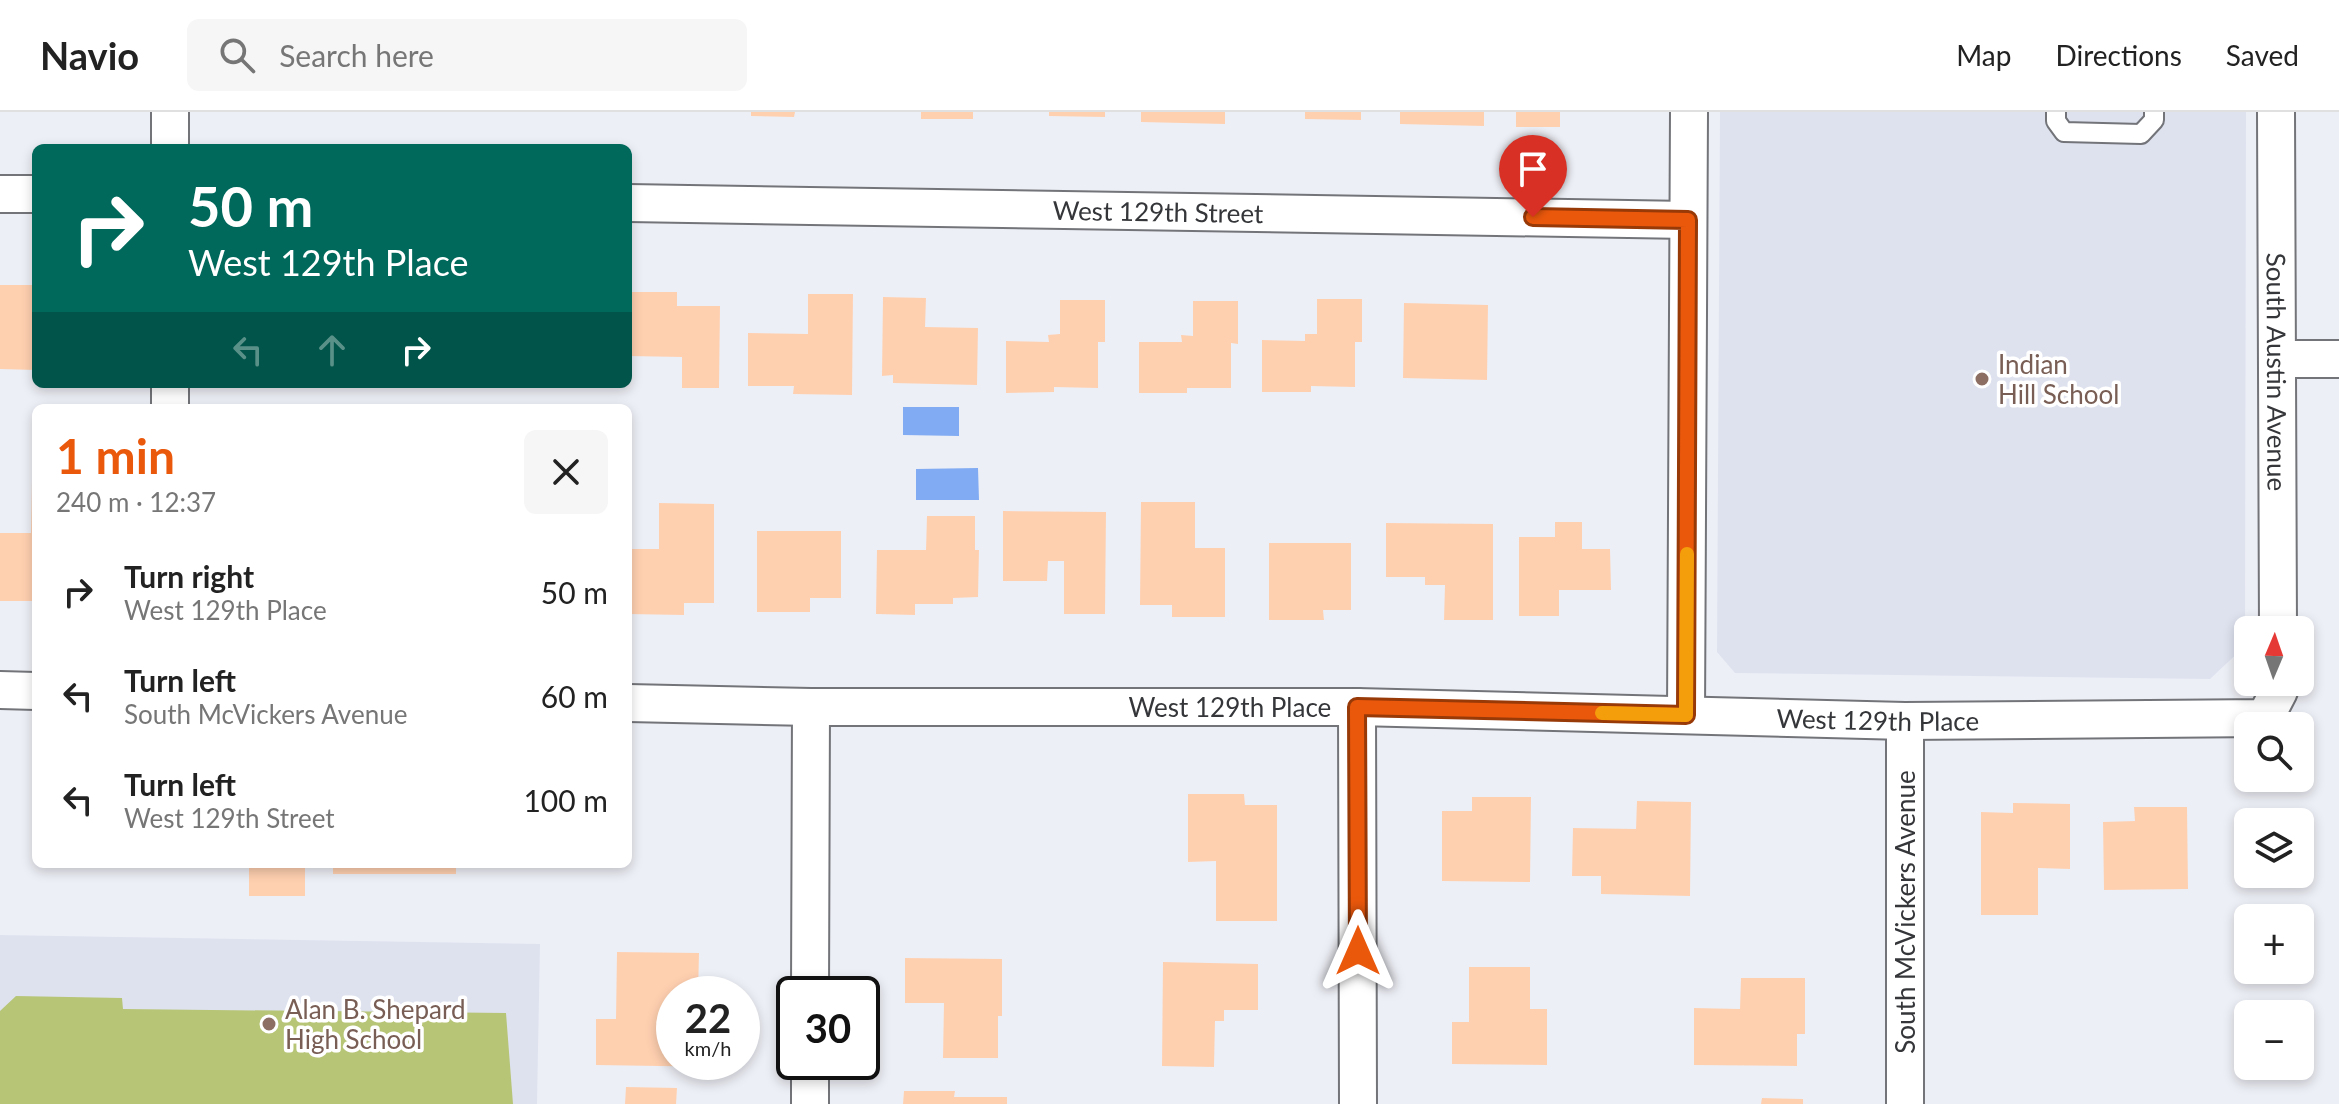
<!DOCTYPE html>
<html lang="en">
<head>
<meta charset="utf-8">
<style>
  :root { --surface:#fff; --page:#f6f6f6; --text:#222; --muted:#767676; --line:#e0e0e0; --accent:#ea580c }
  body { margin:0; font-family:Lato,sans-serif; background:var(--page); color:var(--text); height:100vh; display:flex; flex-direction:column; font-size:30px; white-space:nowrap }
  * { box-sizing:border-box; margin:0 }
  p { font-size:26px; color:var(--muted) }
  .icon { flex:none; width:44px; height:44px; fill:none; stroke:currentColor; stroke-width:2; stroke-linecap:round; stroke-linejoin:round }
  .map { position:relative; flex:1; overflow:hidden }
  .drawer { position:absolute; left:32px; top:292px; width:600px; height:464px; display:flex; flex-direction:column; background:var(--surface); border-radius:12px; box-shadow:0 4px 12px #0003 }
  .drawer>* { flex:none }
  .hud { position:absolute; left:32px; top:32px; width:600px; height:244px; border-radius:12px; box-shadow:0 4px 12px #0003; background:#00695c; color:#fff; overflow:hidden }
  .needle { width:52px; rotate:2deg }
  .tools { position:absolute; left:2234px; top:504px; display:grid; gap:16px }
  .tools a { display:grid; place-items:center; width:80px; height:80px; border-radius:12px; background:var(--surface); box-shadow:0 4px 12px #0003; font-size:40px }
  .speed { position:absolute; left:656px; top:864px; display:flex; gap:16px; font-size:40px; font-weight:700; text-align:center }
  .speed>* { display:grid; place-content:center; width:104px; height:104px; border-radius:50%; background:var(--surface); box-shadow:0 4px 12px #0003; line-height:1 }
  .speed small { font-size:20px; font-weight:400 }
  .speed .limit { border:4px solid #111; border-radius:12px; background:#fff; color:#111 }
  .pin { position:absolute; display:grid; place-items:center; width:68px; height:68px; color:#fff; margin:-82px -34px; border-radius:50% 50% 50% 0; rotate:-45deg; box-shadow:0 0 8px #0007 }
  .pin .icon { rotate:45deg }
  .me { position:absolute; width:88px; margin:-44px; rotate:0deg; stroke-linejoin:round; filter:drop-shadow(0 0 6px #0008) }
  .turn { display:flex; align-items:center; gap:28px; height:168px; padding:0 24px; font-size:36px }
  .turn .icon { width:104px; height:104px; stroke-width:2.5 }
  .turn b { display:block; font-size:56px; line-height:68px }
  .lanes { display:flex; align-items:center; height:76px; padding:0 24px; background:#0003; justify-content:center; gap:40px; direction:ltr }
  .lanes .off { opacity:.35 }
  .round { display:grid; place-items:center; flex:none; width:84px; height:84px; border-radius:12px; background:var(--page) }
  .headline { display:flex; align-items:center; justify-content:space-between; height:136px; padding:0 24px }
  h1 { font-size:48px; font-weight:700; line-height:60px; color:var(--accent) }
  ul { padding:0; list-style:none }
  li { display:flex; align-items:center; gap:24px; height:104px; padding:0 24px }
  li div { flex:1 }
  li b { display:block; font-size:30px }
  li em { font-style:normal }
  header { display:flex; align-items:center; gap:48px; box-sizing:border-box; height:112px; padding:0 40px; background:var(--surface); border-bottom:2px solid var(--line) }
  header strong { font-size:38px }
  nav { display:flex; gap:44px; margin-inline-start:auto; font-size:28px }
  .search { width:560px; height:72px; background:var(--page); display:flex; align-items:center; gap:20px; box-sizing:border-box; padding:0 28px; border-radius:12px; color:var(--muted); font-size:30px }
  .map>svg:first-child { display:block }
  .built { fill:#dee2ef }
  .green { fill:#b7c577 }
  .water { fill:#81abf2 }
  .building { fill:#ffd0b0 }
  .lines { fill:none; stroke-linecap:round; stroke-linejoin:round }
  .lane-casing { stroke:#727479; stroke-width:22 }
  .street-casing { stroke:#727479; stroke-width:40 }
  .lane { stroke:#fff; stroke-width:18 }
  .street { stroke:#fff; stroke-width:36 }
  .route-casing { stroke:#983908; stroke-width:20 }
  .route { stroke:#ea580c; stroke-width:14 }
  .slow { stroke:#f59e0b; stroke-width:14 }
  .education-dot { fill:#8d6e63; stroke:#fff; stroke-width:3 }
  .labels { text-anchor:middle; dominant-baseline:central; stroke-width:7; stroke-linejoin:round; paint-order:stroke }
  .street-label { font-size:26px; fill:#353639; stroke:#fff }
  .education-label { font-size:26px; fill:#785e54; stroke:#fff; text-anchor:start }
</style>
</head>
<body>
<header>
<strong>Navio</strong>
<div class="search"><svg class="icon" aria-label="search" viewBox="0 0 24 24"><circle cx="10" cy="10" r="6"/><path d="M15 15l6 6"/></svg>Search here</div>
<nav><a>Map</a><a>Directions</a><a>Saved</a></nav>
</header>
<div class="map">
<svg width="2339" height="992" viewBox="0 0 2339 992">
  <rect width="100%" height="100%" fill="#edeff6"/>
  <path class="built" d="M 1720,0 L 2246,0 L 2245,534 L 2210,567 L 1735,561 L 1717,540 Z
    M 0,823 L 540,832 L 537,992 L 0,992 Z"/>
  <path class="green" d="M 16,884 L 122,886 L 123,897 L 506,901 L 513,992 L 0,992 L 0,899 Z"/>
  <path class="water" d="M 903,295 L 959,295 L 959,324 L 903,323 Z
    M 978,356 L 979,388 L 916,388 L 916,357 Z"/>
  <path class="building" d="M 751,0 L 795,0 L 794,5 L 751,4 Z
    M 921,0 L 973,0 L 973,7 L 921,7 Z
    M 1049,0 L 1105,0 L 1105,5 L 1049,4 Z
    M 1141,0 L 1225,0 L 1225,12 L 1141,10 Z
    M 1305,0 L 1361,0 L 1361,8 L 1305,7 Z
    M 1400,0 L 1484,0 L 1484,14 L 1400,12 Z
    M 1516,0 L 1560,0 L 1560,15 L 1516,15 Z
    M 0,173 L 36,173 L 36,258 L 0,257 Z
    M 628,180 L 677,180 L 677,194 L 720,194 L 719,276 L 682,276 L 682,245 L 628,244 Z
    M 808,182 L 853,182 L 852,283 L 793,282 L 794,274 L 748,274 L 748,221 L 808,222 Z
    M 883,185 L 926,186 L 925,215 L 978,216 L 977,273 L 893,271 L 893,263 L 882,264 Z
    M 1317,187 L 1362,187 L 1362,230 L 1355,230 L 1355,275 L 1311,274 L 1311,280 L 1262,280 L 1262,228 L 1305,229 L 1305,222 L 1317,222 Z
    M 1060,188 L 1105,188 L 1105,230 L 1098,230 L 1098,276 L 1054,275 L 1054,280 L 1006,281 L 1006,229 L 1049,230 L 1048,223 L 1060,222 Z
    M 1193,189 L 1238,189 L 1238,232 L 1231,231 L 1231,276 L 1187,276 L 1187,281 L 1139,281 L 1139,230 L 1182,230 L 1181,223 L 1193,224 Z
    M 1404,191 L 1488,193 L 1487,268 L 1403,266 Z
    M 492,272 L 597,272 L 597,275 L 492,275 Z
    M 32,367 L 36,367 L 36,489 L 0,489 L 0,421 L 31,421 Z
    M 1141,390 L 1195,390 L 1195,436 L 1225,436 L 1225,505 L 1172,505 L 1172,493 L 1140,493 Z
    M 659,391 L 714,392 L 714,491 L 684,491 L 684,503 L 628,502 L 628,437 L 659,437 Z
    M 1003,399 L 1106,400 L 1105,502 L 1064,502 L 1064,449 L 1048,449 L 1047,469 L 1003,469 Z
    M 927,404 L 975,404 L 975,438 L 979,438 L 978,485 L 953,486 L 953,492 L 915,492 L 915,503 L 876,502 L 877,438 L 926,438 Z
    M 1555,410 L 1582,410 L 1582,437 L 1610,437 L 1611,478 L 1559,478 L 1559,504 L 1519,504 L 1519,425 L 1555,425 Z
    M 1386,411 L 1493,412 L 1493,508 L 1444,508 L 1445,473 L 1425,473 L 1425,465 L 1386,465 Z
    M 757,419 L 841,419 L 841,486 L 810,486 L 810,500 L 757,500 Z
    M 1269,431 L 1351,431 L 1351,498 L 1323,498 L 1324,508 L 1269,508 Z
    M 1188,682 L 1244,682 L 1245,693 L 1277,693 L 1277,809 L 1216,809 L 1216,749 L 1188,750 Z
    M 1472,685 L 1531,685 L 1530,770 L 1442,769 L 1442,699 L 1472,699 Z
    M 1637,689 L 1691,690 L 1690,784 L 1601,782 L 1601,764 L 1572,764 L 1573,716 L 1636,717 Z
    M 2013,691 L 2070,692 L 2070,757 L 2038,756 L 2038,803 L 1981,803 L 1981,700 L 2013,701 Z
    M 2134,695 L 2187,695 L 2188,777 L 2104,778 L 2103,710 L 2135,709 Z
    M 249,752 L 305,752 L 305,784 L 249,784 Z
    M 333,752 L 456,752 L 456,762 L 333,762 Z
    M 617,840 L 699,841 L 698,882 L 674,882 L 674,892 L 671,892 L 671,907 L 674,907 L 674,950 L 721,950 L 721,955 L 596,953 L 596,907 L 616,907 Z
    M 905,846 L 1002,847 L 1002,904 L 998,904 L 998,946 L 943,946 L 944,891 L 905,891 Z
    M 1163,850 L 1258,852 L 1258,898 L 1224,898 L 1224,909 L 1215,909 L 1214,955 L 1162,954 Z
    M 1469,855 L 1530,855 L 1530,897 L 1547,897 L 1547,953 L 1452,952 L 1452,910 L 1469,910 Z
    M 1741,866 L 1805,866 L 1805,922 L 1797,922 L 1797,954 L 1694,953 L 1694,896 L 1740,897 Z
    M 626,975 L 677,976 L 676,992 L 625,992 Z
    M 904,979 L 955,979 L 954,985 L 1007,985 L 1007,992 L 903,992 Z
    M 1762,986 L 1803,987 L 1803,992 L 1761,992 Z"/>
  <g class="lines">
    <g class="lane-casing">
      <path id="lane" d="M 2056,0 L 2056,9 L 2064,20 L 2141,22 L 2154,8 L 2154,0"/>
    </g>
    <g class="street-casing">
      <g id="street">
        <path id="s1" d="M 2276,0 L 2278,518"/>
        <path d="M 170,36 L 170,0"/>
        <path d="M 0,82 L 36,82"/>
        <path id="s2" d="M 628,91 L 1688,108"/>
        <path d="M 2277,247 L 2339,247"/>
        <path d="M 170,296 L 170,272"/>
        <path d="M 0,578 L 36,579"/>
        <path id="s3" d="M 628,591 L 811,595 L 1357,595 L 1905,609 L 2265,606 L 2279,579 L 2279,570"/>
        <path d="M 1357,595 L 1358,992"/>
        <path d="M 1686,603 L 1689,0"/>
        <path d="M 810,882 L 811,595"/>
        <path d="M 810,992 L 810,950"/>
        <path d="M 1905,992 L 1905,609"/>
      </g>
    </g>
    <use href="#lane" class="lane"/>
    <use href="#street" class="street"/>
  </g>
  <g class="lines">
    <g class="route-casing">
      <path id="route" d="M 1358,839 L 1357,595 L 1686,603 L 1688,108 L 1533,105"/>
    </g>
    <use href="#route" class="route"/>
    <path class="slow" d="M 1602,601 L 1686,603 L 1687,442"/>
  </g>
  <g class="education-dot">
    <circle cx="1982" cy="267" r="8"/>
    <circle cx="269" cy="912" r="8"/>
  </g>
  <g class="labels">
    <g class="street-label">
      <text stroke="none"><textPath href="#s2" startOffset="530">West 129th Street</textPath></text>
      <text stroke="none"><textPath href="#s1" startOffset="260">South Austin Avenue</textPath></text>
      <text stroke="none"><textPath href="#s3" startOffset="602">West 129th Place</textPath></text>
      <text stroke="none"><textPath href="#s3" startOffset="1250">West 129th Place</textPath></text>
      <text transform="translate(1905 800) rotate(-90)">South McVickers Avenue</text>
    </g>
    <g class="education-label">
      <text x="1998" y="252">Indian<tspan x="1998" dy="30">Hill School</tspan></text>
      <text x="285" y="897">Alan B. Shepard<tspan x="285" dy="30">High School</tspan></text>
    </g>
  </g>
</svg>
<div class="tools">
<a><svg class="needle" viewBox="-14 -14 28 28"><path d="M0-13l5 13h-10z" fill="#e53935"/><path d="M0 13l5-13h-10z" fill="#767676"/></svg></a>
<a><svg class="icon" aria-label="search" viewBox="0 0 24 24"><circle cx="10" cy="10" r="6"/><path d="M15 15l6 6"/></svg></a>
<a><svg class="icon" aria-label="layers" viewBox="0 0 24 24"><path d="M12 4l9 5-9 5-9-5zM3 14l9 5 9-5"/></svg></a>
<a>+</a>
<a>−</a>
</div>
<div class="speed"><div>22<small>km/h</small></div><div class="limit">30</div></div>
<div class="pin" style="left:1533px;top:105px;background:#d93025"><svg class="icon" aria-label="arrive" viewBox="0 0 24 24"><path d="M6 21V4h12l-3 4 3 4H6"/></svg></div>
<svg class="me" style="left:1358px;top:839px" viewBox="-20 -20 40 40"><path d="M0-17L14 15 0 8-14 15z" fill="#ea580c" stroke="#fff" stroke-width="4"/></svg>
<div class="hud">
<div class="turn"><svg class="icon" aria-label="right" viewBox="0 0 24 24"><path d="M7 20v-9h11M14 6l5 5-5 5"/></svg><div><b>50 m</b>West 129th Place</div></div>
<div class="lanes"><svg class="icon off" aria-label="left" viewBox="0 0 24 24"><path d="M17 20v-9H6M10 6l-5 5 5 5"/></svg><svg class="icon off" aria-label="ahead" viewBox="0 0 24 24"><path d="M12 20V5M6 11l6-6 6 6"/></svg><svg class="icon" aria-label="right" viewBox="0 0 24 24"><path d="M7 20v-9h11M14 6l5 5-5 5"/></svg></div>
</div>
<section class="drawer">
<div class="headline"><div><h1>1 min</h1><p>240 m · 12:37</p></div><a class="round"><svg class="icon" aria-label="close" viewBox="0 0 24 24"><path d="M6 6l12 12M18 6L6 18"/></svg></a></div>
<ul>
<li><svg class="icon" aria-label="right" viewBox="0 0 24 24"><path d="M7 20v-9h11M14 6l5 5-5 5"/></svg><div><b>Turn right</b><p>West 129th Place</p></div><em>50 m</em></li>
<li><svg class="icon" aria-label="left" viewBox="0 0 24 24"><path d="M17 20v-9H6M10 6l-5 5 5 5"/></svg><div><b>Turn left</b><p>South McVickers Avenue</p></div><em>60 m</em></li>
<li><svg class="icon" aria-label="left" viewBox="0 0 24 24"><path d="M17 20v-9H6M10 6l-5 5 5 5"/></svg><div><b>Turn left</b><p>West 129th Street</p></div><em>100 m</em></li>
</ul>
</section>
</div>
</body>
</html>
